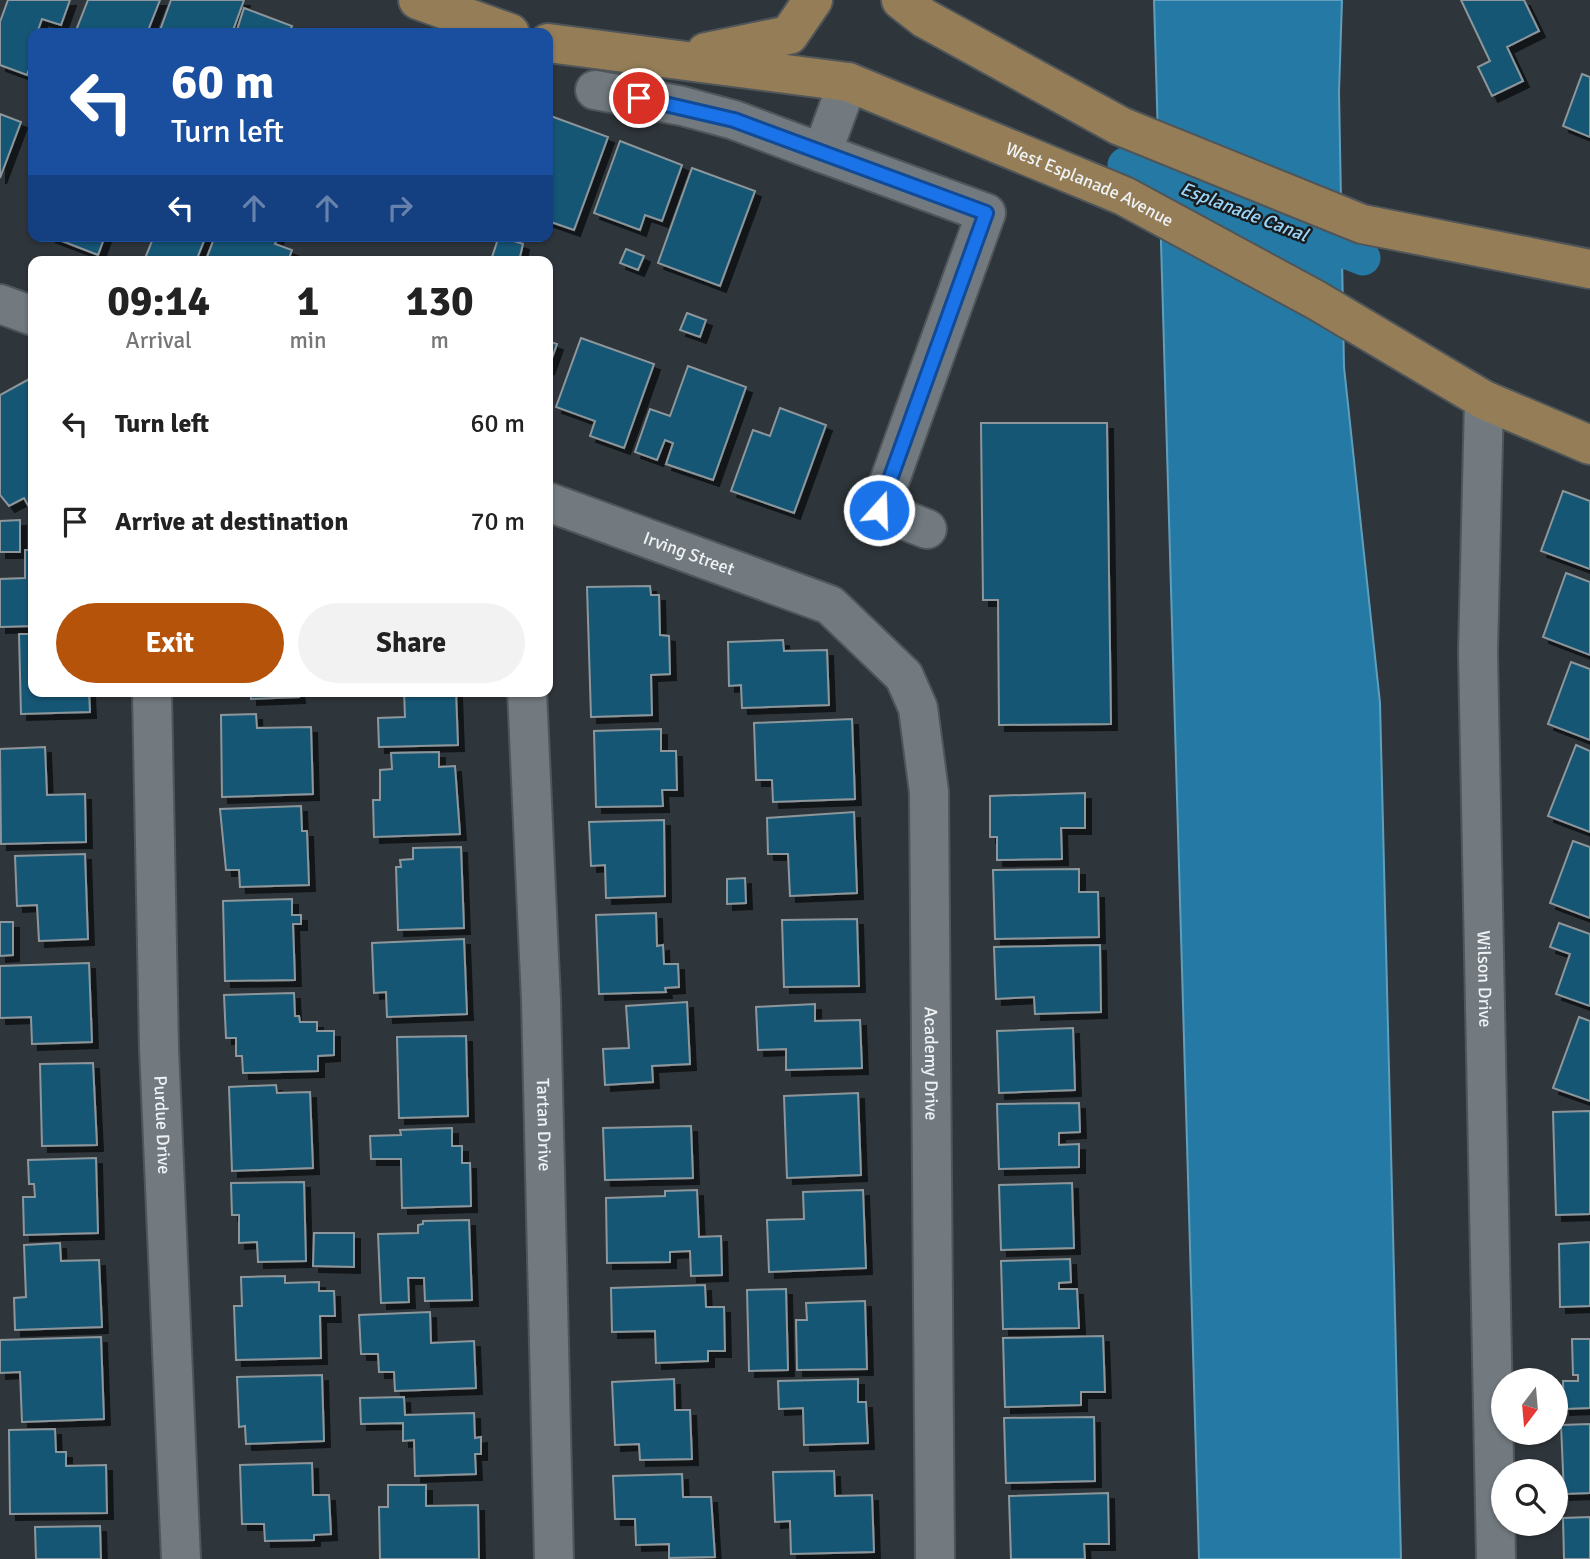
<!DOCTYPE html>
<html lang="en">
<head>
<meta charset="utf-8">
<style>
  :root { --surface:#fff; --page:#f2f2f2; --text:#222; --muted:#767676; --accent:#b45309 }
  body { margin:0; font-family:Signika,sans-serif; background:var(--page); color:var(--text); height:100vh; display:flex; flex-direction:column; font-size:26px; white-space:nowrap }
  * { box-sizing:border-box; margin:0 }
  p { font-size:23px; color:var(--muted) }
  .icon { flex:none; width:38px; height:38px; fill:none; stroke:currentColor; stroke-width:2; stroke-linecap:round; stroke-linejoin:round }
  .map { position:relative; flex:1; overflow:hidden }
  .drawer { position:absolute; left:28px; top:256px; width:525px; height:441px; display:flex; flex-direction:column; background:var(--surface); border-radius:14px; box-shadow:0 2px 5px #0004 }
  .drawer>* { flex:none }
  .guide { position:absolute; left:28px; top:28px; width:525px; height:214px; border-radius:14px; box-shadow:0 2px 5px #0004; background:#1a4fa0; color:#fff; overflow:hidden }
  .needle { width:46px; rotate:196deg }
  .controls { position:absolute; left:1491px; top:1368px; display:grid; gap:14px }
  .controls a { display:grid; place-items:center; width:77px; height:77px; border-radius:50%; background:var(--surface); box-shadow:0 2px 5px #0004; font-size:35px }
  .pin { position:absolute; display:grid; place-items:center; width:60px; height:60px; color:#fff; margin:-30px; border:4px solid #fff; border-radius:50%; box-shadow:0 2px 7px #0007 }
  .me { position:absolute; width:77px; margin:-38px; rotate:20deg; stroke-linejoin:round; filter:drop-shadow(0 0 5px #0008) }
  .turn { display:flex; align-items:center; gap:24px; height:147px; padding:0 28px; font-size:32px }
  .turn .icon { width:91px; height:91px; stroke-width:2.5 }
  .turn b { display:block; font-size:49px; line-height:60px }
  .lanes { display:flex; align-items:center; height:66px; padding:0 28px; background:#0003; justify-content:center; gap:35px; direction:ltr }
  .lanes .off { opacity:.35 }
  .eta { display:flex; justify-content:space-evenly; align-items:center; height:119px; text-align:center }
  .eta b { font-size:42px; font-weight:700; line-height:49px }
  .action { display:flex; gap:14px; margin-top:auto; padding:14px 28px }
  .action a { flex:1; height:80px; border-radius:42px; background:var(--accent); color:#fff; font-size:28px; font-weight:700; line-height:80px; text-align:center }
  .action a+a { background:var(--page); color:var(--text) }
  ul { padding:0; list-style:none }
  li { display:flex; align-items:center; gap:21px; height:98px; padding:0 28px }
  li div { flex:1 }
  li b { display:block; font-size:26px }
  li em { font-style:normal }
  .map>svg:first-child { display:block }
  .water { fill:#247aa4; stroke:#619ebc; stroke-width:2 }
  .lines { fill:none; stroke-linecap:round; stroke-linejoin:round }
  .canal { stroke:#247aa4; stroke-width:35 }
  .building { fill:#145675; stroke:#8d969b; stroke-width:2; filter:url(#shadow) }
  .minor-casing { stroke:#4f5559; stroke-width:42 }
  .major-casing { stroke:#4f5559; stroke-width:42 }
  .minor { stroke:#727a7f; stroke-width:38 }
  .major { stroke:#957e57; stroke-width:38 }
  .route-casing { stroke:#114b97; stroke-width:18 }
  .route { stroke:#1a73e8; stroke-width:12 }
  .labels { text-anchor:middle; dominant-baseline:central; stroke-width:5; stroke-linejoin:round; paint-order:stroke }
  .street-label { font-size:18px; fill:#eef2f5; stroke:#1a1d1f }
  .water-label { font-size:19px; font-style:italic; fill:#9bd7fb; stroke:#1a1d1f }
</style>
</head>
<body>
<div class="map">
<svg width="1590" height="1559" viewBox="0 0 1590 1559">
  <defs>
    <filter id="shadow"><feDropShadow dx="6" dy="6" stdDeviation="0" flood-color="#0009"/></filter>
  </defs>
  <rect width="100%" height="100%" fill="#2f363b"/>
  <path class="water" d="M 1154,0 L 1342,0 L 1339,92 L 1344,367 L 1380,703 L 1401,1559 L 1199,1559 Z"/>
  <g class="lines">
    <path class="canal" d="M 1125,165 L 1203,197
      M 1298,233 L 1363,258"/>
  </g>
  <path class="building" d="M 8,0 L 70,0 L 61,25 L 42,19 L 37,33 L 33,33 L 30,52 L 33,58 L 27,75 L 0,65 L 0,22 Z
    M 88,0 L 160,0 L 147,33 L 75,33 Z
    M 171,0 L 244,0 L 232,33 L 159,33 Z
    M 1461,0 L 1524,0 L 1539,31 L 1507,47 L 1523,81 L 1492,96 L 1478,67 L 1490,61 Z
    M 244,8 L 292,26 L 289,33 L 236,33 Z
    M 1582,74 L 1590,77 L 1590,137 L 1563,126 Z
    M 0,114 L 21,122 L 0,178 Z
    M 548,115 L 608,137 L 574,230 L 548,221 Z
    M 620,141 L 682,165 L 662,221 L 645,215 L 640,230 L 594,213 Z
    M 692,168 L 755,191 L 720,286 L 658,263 Z
    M 49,236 L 105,236 L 98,255 Z
    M 154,236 L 206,236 L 196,261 L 144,261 Z
    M 215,236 L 278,236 L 275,244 L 292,250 L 288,261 L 216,261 L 207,257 Z
    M 499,236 L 523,244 L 519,261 L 492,257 Z
    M 626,249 L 644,256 L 638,270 L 620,263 Z
    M 687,313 L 706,320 L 700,337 L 680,330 Z
    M 581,338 L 654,364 L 624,448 L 590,436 L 595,421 L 556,407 Z
    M 548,341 L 557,344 L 548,369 Z
    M 688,366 L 746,387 L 713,480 L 666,464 L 673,443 L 665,440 L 657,460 L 635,452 L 650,409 L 670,416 Z
    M 31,378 L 33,383 L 33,514 L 24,498 L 9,506 L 0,495 L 0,395 Z
    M 780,408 L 826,425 L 794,513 L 731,491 L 753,430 L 770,436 Z
    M 981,423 L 1107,423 L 1111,724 L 999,725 L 998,600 L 983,600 Z
    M 1563,491 L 1590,501 L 1590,569 L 1541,551 Z
    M 20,520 L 20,552 L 0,552 L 0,521 Z
    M 25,550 L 33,550 L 33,626 L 0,627 L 0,579 L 25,578 Z
    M 1566,573 L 1590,582 L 1590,655 L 1543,637 Z
    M 650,586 L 651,595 L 659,595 L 660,635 L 669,636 L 670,674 L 651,675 L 652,715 L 591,717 L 587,587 Z
    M 19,634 L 33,634 L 33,691 L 89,691 L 90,712 L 21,714 Z
    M 783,640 L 784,651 L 827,650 L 829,705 L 742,708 L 741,685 L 729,686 L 728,642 Z
    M 1571,662 L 1590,669 L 1590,740 L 1548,724 Z
    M 251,691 L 298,691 L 299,697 L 251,699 Z
    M 404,691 L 456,691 L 458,745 L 379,747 L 378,718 L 405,717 Z
    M 256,714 L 257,728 L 311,727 L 313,794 L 222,797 L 221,715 Z
    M 852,719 L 855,799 L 773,802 L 772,780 L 756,780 L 754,723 Z
    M 661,729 L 661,751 L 676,751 L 677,790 L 662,790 L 663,806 L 596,807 L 594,731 Z
    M 1576,745 L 1590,751 L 1590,832 L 1548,816 Z
    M 45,747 L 47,795 L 85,794 L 86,842 L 1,844 L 0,749 Z
    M 439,752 L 439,767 L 455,766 L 460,834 L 374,837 L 373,800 L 380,800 L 380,770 L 392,769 L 391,753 Z
    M 1085,793 L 1085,828 L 1061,828 L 1062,859 L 997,860 L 997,837 L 990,837 L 990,796 Z
    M 301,806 L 302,831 L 307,831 L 309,885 L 240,887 L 239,870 L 226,870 L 220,809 Z
    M 854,812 L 857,893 L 790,896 L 788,854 L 768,854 L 767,818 Z
    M 664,820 L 665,896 L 606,898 L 605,865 L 591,866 L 589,822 Z
    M 1573,841 L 1590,847 L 1590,918 L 1550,903 Z
    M 461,847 L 464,928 L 398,930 L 396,867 L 401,867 L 400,860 L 413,859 L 413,848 Z
    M 85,854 L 88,939 L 39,941 L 37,905 L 17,906 L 15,856 Z
    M 1079,869 L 1079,892 L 1098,892 L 1099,937 L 995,939 L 993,870 Z
    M 745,878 L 746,903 L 727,904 L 727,879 Z
    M 292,899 L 292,915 L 301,915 L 301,924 L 293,924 L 295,980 L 225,981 L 223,901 Z
    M 656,913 L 657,946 L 663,945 L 664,964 L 678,964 L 679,987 L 665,988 L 666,992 L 599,994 L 596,915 Z
    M 857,919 L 859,986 L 784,987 L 782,920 Z
    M 0,922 L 13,922 L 13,955 L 0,956 Z
    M 1559,923 L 1590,934 L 1590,1006 L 1556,994 L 1570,954 L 1550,947 Z
    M 464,939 L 467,1014 L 387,1017 L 386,992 L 374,993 L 372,943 Z
    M 1100,945 L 1101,1012 L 1035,1014 L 1034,997 L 996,999 L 994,947 Z
    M 89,963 L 92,1042 L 32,1044 L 31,1017 L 0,1018 L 0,966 Z
    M 294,993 L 295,1016 L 299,1016 L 300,1022 L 317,1022 L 317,1031 L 334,1031 L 334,1055 L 318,1056 L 318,1071 L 243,1073 L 242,1056 L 236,1056 L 236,1038 L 226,1038 L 224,995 Z
    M 687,1002 L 690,1064 L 652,1066 L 653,1082 L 605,1085 L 603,1049 L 629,1048 L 626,1006 Z
    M 815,1004 L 815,1021 L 860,1020 L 862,1068 L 786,1070 L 786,1049 L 758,1050 L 756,1007 Z
    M 1579,1017 L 1590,1021 L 1590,1101 L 1553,1088 Z
    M 1073,1028 L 1075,1090 L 999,1093 L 997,1031 Z
    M 466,1036 L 468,1116 L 399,1118 L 397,1037 Z
    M 93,1063 L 97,1145 L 42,1146 L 40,1064 Z
    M 276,1085 L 277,1093 L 310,1092 L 313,1168 L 232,1171 L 229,1087 Z
    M 858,1093 L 861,1175 L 787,1178 L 784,1096 Z
    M 1079,1103 L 1080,1132 L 1059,1133 L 1059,1145 L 1079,1144 L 1079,1167 L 999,1169 L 997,1104 Z
    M 1590,1111 L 1590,1214 L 1556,1215 L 1553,1112 Z
    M 691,1126 L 693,1178 L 605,1180 L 603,1128 Z
    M 452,1128 L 452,1146 L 462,1146 L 462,1163 L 470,1163 L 471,1206 L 402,1208 L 401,1159 L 371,1159 L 370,1136 L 401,1135 L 400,1130 Z
    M 96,1158 L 98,1233 L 24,1235 L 23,1197 L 35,1197 L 34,1184 L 29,1184 L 28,1160 Z
    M 304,1182 L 306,1261 L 258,1262 L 257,1242 L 239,1243 L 239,1215 L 232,1215 L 231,1183 Z
    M 1072,1183 L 1074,1248 L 1001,1250 L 999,1185 Z
    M 697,1190 L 699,1237 L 721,1236 L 722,1275 L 691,1276 L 690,1251 L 670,1252 L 670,1262 L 607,1263 L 606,1198 L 665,1196 L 665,1191 Z
    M 863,1190 L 866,1268 L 769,1272 L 767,1220 L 804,1219 L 803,1192 Z
    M 469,1220 L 472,1300 L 425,1301 L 424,1278 L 408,1278 L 409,1302 L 381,1303 L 378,1234 L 418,1233 L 418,1225 L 423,1224 L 423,1221 Z
    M 314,1233 L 354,1233 L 354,1267 L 313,1266 Z
    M 1590,1242 L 1590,1306 L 1560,1307 L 1559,1244 Z
    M 60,1243 L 61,1261 L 99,1260 L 102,1327 L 15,1330 L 14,1298 L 26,1297 L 24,1245 Z
    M 1070,1259 L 1071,1282 L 1059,1283 L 1059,1289 L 1077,1289 L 1079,1328 L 1003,1329 L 1001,1261 Z
    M 285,1276 L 285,1283 L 319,1282 L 319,1291 L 334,1291 L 335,1316 L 320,1316 L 321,1358 L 236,1360 L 234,1306 L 242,1306 L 241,1277 Z
    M 705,1285 L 706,1307 L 724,1307 L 725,1351 L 708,1351 L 708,1361 L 656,1363 L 655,1331 L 612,1332 L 611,1288 Z
    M 786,1289 L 788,1370 L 749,1371 L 747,1290 Z
    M 865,1301 L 867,1369 L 797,1370 L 796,1320 L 807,1320 L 806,1303 Z
    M 430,1312 L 431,1343 L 474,1341 L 476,1388 L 395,1391 L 394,1372 L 379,1372 L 378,1354 L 361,1354 L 359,1315 Z
    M 1103,1336 L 1105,1392 L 1081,1392 L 1081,1405 L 1005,1407 L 1003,1338 Z
    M 101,1337 L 104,1419 L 22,1422 L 20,1372 L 0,1373 L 0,1340 Z
    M 1572,1339 L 1590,1339 L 1590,1408 L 1564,1409 L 1563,1381 L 1578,1381 L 1578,1375 L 1573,1375 Z
    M 322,1375 L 324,1441 L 246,1444 L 245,1426 L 239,1427 L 237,1377 Z
    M 674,1379 L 675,1410 L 690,1410 L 692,1459 L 640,1460 L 639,1444 L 615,1445 L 612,1382 Z
    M 858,1379 L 858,1402 L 866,1402 L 868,1443 L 804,1445 L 803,1408 L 779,1409 L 778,1381 Z
    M 404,1397 L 405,1415 L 474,1413 L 475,1438 L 481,1437 L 481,1454 L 475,1454 L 476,1474 L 415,1476 L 414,1440 L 403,1441 L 403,1423 L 361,1424 L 360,1398 Z
    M 1094,1417 L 1095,1481 L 1006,1483 L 1004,1418 Z
    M 1590,1424 L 1590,1493 L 1564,1494 L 1561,1425 Z
    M 55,1429 L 56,1452 L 66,1452 L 66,1466 L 106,1465 L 107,1513 L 10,1514 L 9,1430 Z
    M 312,1463 L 313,1495 L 329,1495 L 331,1534 L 314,1535 L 314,1540 L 265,1541 L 264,1524 L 242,1524 L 240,1465 Z
    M 834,1471 L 835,1496 L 872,1495 L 874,1552 L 791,1554 L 790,1521 L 775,1522 L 773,1472 Z
    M 682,1474 L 683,1497 L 711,1497 L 715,1557 L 669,1558 L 669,1544 L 636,1545 L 635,1519 L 615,1519 L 613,1476 Z
    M 388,1485 L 426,1485 L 426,1506 L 478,1505 L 479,1559 L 380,1559 L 379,1507 L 388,1507 Z
    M 1108,1493 L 1109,1544 L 1084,1544 L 1085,1559 L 1011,1559 L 1009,1496 Z
    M 1590,1517 L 1590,1559 L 1564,1559 L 1563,1518 Z
    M 100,1526 L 101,1559 L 36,1559 L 35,1527 Z"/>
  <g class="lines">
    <g class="minor-casing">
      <g id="minor">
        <path d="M 848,82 L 822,153 L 986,213 L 879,510 L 927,529"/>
        <path d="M 595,90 L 682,106 L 734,120 L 822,153"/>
        <path d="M 0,304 L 33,316"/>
        <path id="s1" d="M 1484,400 L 1478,653 L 1496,1559"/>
        <path id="s2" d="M 548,502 L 830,605 L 904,676 L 918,708 L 929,792 L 935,1559"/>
        <path id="s3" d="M 152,691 L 159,1048 L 181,1559"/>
        <path id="s4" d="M 527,691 L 541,1000 L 554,1559"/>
      </g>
    </g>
    <g class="major-casing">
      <g id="major">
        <path d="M 418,0 L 510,33"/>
        <path d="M 901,0 L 924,18 L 1120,126 L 1362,224 L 1590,269"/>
        <path id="s5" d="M 548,43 L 848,82 L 1124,196 L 1316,300 L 1484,400 L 1590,445"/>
        <path d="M 706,52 L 789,35 L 813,0"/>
      </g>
    </g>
    <use href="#minor" class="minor"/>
    <use href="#major" class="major"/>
  </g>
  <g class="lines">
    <g class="route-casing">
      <path id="route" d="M 639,98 L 734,120 L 986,213 L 879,510"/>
    </g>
    <use href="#route" class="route"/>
  </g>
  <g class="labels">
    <g class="street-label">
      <text stroke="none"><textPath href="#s5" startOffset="565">West Esplanade Avenue</textPath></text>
      <text stroke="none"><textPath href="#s2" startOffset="150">Irving Street</textPath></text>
      <text stroke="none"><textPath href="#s1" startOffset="579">Wilson Drive</textPath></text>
      <text stroke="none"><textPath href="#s2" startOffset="794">Academy Drive</textPath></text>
      <text stroke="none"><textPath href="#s3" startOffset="434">Purdue Drive</textPath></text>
      <text stroke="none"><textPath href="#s4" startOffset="434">Tartan Drive</textPath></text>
    </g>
    <g class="water-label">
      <text transform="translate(1244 212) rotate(21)">Esplanade Canal</text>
    </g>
  </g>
</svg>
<div class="controls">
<a><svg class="needle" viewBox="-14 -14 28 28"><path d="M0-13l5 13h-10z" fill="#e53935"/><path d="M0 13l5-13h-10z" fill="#767676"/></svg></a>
<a><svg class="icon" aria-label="search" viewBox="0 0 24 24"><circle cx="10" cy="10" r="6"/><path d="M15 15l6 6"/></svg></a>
</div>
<div class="pin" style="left:639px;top:98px;background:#d93025"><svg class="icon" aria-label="arrive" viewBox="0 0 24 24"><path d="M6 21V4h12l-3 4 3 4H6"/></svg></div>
<svg class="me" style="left:879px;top:510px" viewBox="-20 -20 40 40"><circle r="17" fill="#1a73e8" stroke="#fff" stroke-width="3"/><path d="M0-11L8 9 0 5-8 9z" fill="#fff"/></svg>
<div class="guide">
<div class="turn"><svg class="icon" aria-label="left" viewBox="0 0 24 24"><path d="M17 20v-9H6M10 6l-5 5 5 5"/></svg><div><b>60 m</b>Turn left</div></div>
<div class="lanes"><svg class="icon" aria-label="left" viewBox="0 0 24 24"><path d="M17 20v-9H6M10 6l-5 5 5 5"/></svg><svg class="icon off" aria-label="ahead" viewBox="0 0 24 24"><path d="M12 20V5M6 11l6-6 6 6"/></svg><svg class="icon off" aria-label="ahead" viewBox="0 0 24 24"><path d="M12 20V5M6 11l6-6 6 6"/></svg><svg class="icon off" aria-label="right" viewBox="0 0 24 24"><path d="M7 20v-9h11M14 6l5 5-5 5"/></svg></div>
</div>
<section class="drawer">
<div class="eta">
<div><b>09:14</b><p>Arrival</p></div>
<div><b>1</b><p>min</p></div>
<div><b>130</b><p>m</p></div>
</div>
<ul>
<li><svg class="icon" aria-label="left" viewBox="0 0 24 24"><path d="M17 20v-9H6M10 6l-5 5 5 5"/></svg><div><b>Turn left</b></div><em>60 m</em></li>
<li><svg class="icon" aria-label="arrive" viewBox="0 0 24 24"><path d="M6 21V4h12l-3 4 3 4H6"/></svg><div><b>Arrive at destination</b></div><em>70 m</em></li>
</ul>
<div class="action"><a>Exit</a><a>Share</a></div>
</section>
</div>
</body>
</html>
